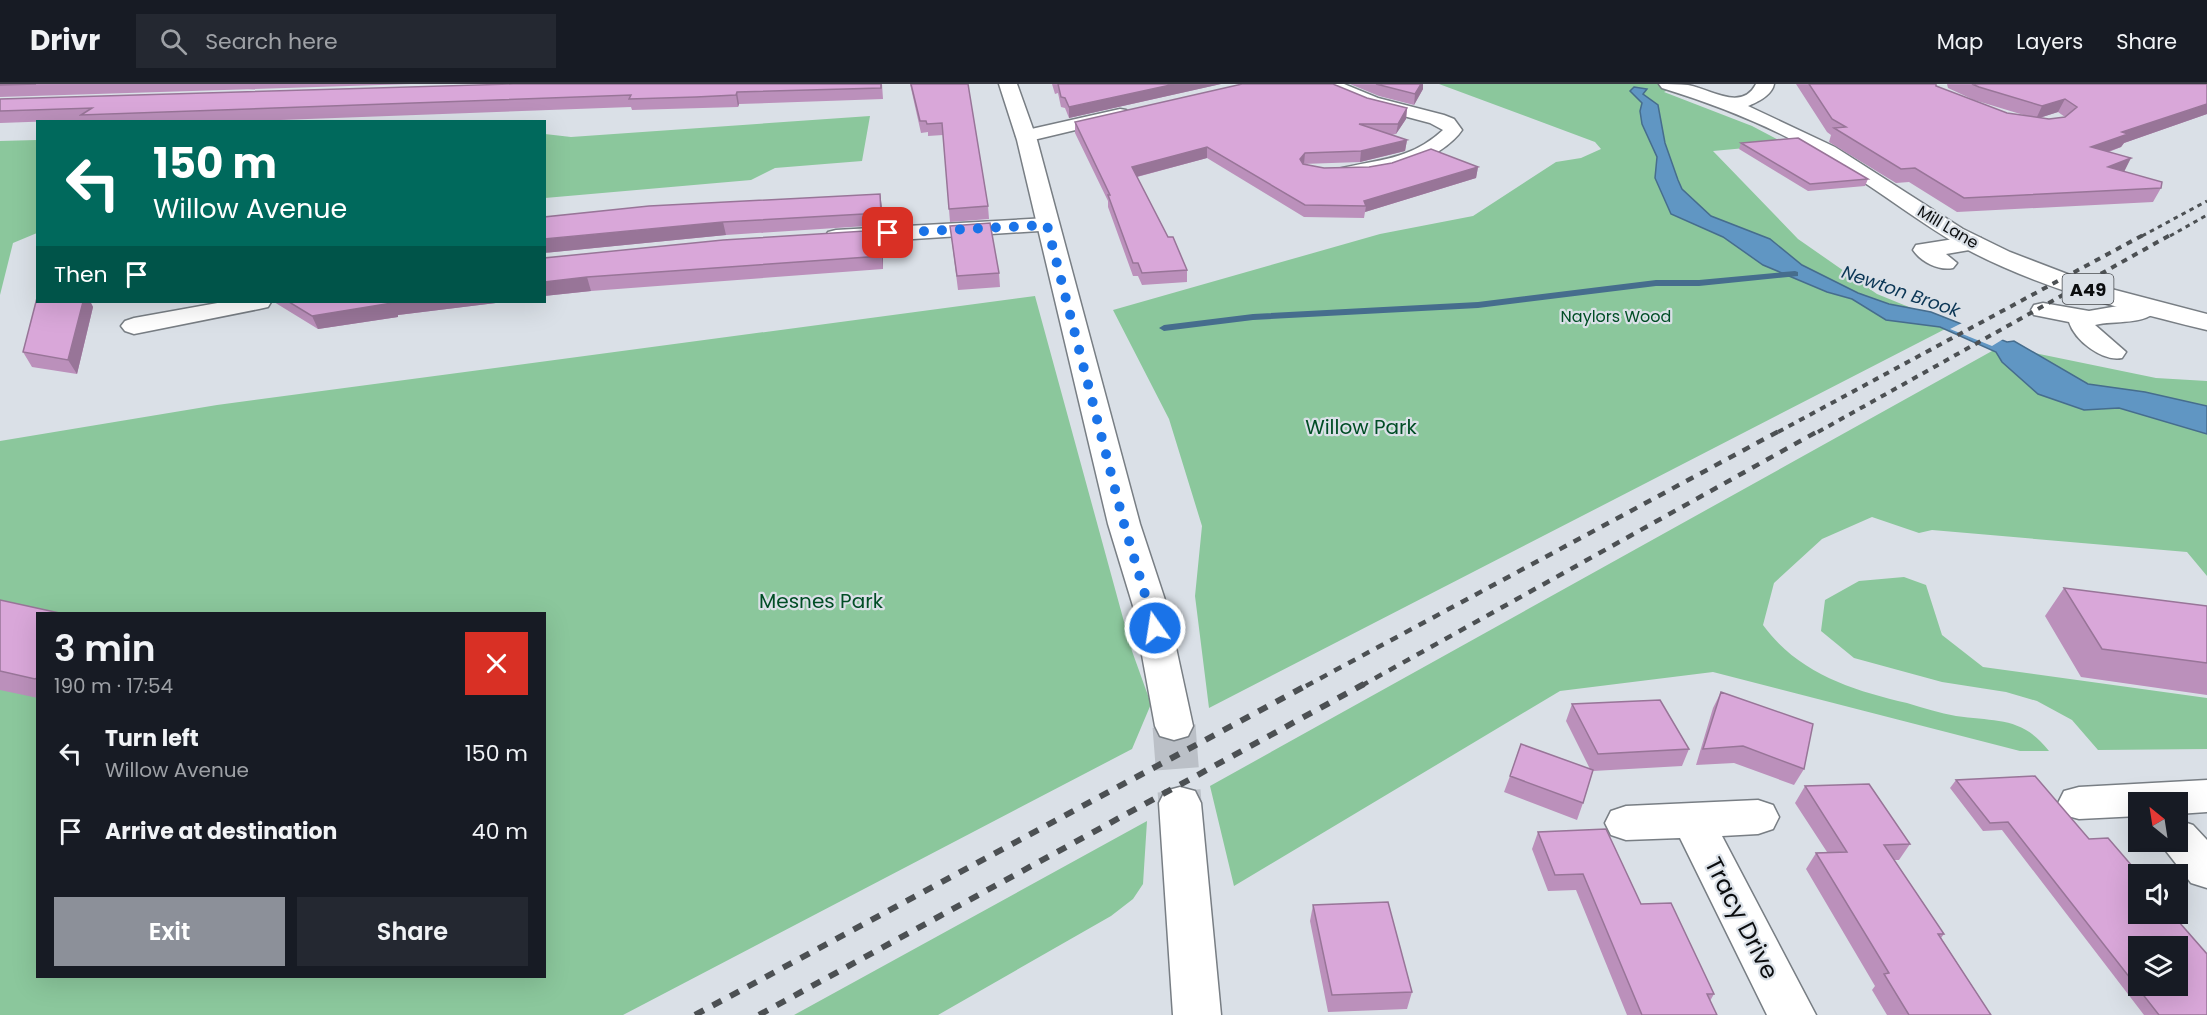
<!DOCTYPE html>
<html lang="en">
<head>
<meta charset="utf-8">
<style>
  :root { --surface:#171b24; --page:#242831; --text:#f1f3f6; --muted:#9ea1a6; --line:#363941; --accent:#8c9099 }
  body { margin:0; font-family:Poppins,sans-serif; background:var(--page); color:var(--text); height:100vh; display:flex; flex-direction:column; font-size:22px; white-space:nowrap }
  * { box-sizing:border-box; margin:0 }
  p { font-size:20px; color:var(--muted) }
  .icon { flex:none; width:33px; height:33px; fill:none; stroke:currentColor; stroke-width:2; stroke-linecap:round; stroke-linejoin:round }
  .map { position:relative; flex:1; overflow:hidden }
  .panel { position:absolute; left:36px; top:528px; width:510px; height:366px; display:flex; flex-direction:column; background:var(--surface); border-radius:0px; box-shadow:0 6px 24px #0002 }
  .panel>* { flex:none }
  .top-card { position:absolute; left:36px; top:36px; width:510px; height:183px; border-radius:0px; box-shadow:0 6px 24px #0002; background:#00695c; color:#fff; overflow:hidden }
  .needle { width:39px; rotate:330deg }
  .buttons { position:absolute; left:2128px; top:708px; display:grid; gap:12px }
  .buttons a { display:grid; place-items:center; width:60px; height:60px; border-radius:0px; background:var(--surface); box-shadow:0 6px 24px #0002; font-size:30px }
  .pin { position:absolute; display:grid; place-items:center; width:51px; height:51px; color:#fff; margin:-26px; border-radius:12px; box-shadow:0 3px 9px #0006 }
  .me { position:absolute; width:66px; margin:-33px; rotate:347deg; stroke-linejoin:round; filter:drop-shadow(0 0 4px #0008) }
  .turn { display:flex; align-items:center; gap:21px; height:126px; padding:0 18px; font-size:27px }
  .turn .icon { width:78px; height:78px; stroke-width:2.5 }
  .turn b { display:block; font-size:42px; line-height:51px }
  .then { display:flex; align-items:center; height:57px; padding:0 18px; background:#0003; gap:12px; font-size:22px }
  .round { display:grid; place-items:center; flex:none; width:63px; height:63px; border-radius:0px; background:var(--page) }
  .summary { display:flex; align-items:center; justify-content:space-between; height:102px; padding:0 18px }
  h1 { font-size:36px; font-weight:600; line-height:45px }
  .action { display:flex; gap:12px; margin-top:auto; padding:12px 18px }
  .action a { flex:1; height:69px; border-radius:0px; background:var(--accent); color:#fff; font-size:24px; font-weight:600; line-height:69px; text-align:center }
  .action a+a { background:var(--page); color:var(--text) }
  ul { padding:0; list-style:none }
  li { display:flex; align-items:center; gap:18px; height:78px; padding:0 18px }
  li div { flex:1 }
  li b { display:block; font-size:22px }
  li em { font-style:normal }
  header { display:flex; align-items:center; gap:36px; box-sizing:border-box; height:84px; padding:0 30px; background:var(--surface); border-bottom:2px solid var(--line) }
  header strong { font-size:28px }
  nav { display:flex; gap:33px; margin-inline-start:auto; font-size:21px }
  .search { width:420px; height:54px; background:var(--page); display:flex; align-items:center; gap:15px; box-sizing:border-box; padding:0 21px; border-radius:0px; color:var(--muted); font-size:22px }
  .map>svg:first-child { display:block }
  .green { fill:#8bc79c; fill-rule:evenodd }
  .water { fill:#6096c3; stroke:#466d8d; stroke-width:1.5 }
  .pier { fill:#dae0e7 }
  .lines { fill:none; stroke-linecap:round; stroke-linejoin:round }
  .stream { fill:#466d8d; fill-rule:evenodd }
  .tertiary-tunnel { stroke:#bbc0c7; stroke-width:43; stroke-dasharray:43 22; stroke-linecap:butt }
  .minor-casing { stroke:#787e84; stroke-width:3 }
  .tertiary-casing { stroke:#787e84; stroke-width:3 }
  .primary-casing { stroke:#787e84; stroke-width:3 }
  .minor { fill:#fff; fill-rule:evenodd }
  .tertiary { fill:#fff; fill-rule:evenodd }
  .primary { fill:#fff; fill-rule:evenodd }
  .rail-far3 { stroke:#4c5053; stroke-width:3; stroke-dasharray:4.5 4.5; stroke-linecap:butt }
  .rail-far2 { stroke:#4c5053; stroke-width:4; stroke-dasharray:6 6; stroke-linecap:butt }
  .rail-far1 { stroke:#4c5053; stroke-width:4.5; stroke-dasharray:8 8; stroke-linecap:butt }
  .rail { stroke:#4c5053; stroke-width:6; stroke-dasharray:10 10; stroke-linecap:butt }
  .wall { fill:#bb90bb; fill-rule:evenodd }
  .shaded-wall { fill:#987598 }
  .building { fill:#d9a7d9; stroke:#987598; stroke-width:1.5; fill-rule:evenodd }
  .route { stroke:#1a73e8; stroke-width:10; stroke-dasharray:0 18 }
  .labels { text-anchor:middle; dominant-baseline:central; stroke-width:4.5; stroke-linejoin:round; paint-order:stroke }
  .far-street-label { font-size:16px; fill:#0b0d0f; stroke:#dae0e7 }
  .far-park-label { font-size:16px; fill:#004d25; stroke:#dae0e7 }
  .shield { fill:#dae0e7; stroke:#494c50; stroke-width:1.5 }
  .shield-label { font-size:18px; font-weight:bold; fill:#0b0d0f }
  .far-water-label { font-size:18px; font-style:italic; fill:#0b3655; stroke:#dae0e7 }
  .park-label { font-size:20px; fill:#004d25; stroke:#dae0e7 }
  .near-street-label { font-size:24px; fill:#0b0d0f; stroke:#dae0e7 }
</style>
</head>
<body>
<header>
<strong>Drivr</strong>
<div class="search"><svg class="icon" aria-label="search" viewBox="0 0 24 24"><circle cx="10" cy="10" r="6"/><path d="M15 15l6 6"/></svg>Search here</div>
<nav><a>Map</a><a>Layers</a><a>Share</a></nav>
</header>
<div class="map">
<svg width="2207" height="931" viewBox="0 0 2207 931">
  <rect width="100%" height="100%" fill="#dae0e7"/>
  <path class="green" d="M 1439,0 L 1680,0 L 1664,8 L 1752,42 L 1807,71 L 1778,61 L 1713,67 L 1798,155 L 1877,210 L 1953,241 L 1209,624 L 1195,512 L 1202,442 L 1169,335 L 1113,226 L 1380,150 L 1473,132 L 1556,78 L 1581,74 L 1601,65 L 1595,58 Z
    M 870,32 L 862,77 L 775,84 L 751,96 L 545,114 L 545,50 L 571,53 Z
    M 37,56 L 37,149 L 13,159 L 0,211 L 0,57 Z
    M 1035,212 L 1132,567 L 1151,620 L 1132,665 L 623,931 L 0,931 L 0,357 L 217,321 ZM 38,530 L 544,530 L 544,892 L 38,892 Z
    M 2001,262 L 2156,294 L 2207,297 L 2207,492 L 2187,468 L 1932,446 L 1919,449 L 1872,433 L 1822,455 L 1774,499 L 1763,541 C 1798,589 1852,606 1907,619 C 1923,624 1940,629 1956,632 C 1996,638 2022,632 2049,667 L 2020,667 L 1713,588 L 1560,607 L 1234,802 L 1210,702 Z
    M 1904,493 L 1926,501 L 1942,551 L 1983,583 L 2207,614 L 2207,665 L 2098,666 L 2072,636 L 2037,617 L 2006,608 L 1942,598 L 1854,574 L 1821,547 L 1825,516 L 1859,497 Z
    M 1147,737 L 1143,800 L 1133,815 L 1111,832 L 938,931 L 794,931 Z"/>
  <path class="water" d="M 1634,3 L 1647,5 L 1643,10 L 1658,21 L 1665,59 L 1678,96 L 1682,105 L 1711,132 L 1770,155 L 1802,181 L 1858,209 L 1889,220 L 1931,228 L 2007,258 L 2014,257 L 2088,300 L 2145,308 L 2207,322 L 2207,350 L 2119,324 L 2084,326 L 2038,310 L 2002,278 L 1996,268 L 1940,243 L 1886,236 L 1852,215 L 1827,208 L 1763,181 L 1723,153 L 1671,130 L 1655,94 L 1657,73 L 1642,40 L 1640,27 L 1642,19 L 1630,7 Z"/>
  <path class="pier" d="M 1964,238 L 2005,254 L 1992,262 L 1950,245 Z"/>
  <g class="lines">
    <path class="stream" d="M 1795,187 L 1798,188 L 1798,192 L 1699,202 L 1656,202 L 1478,224 L 1253,236 L 1164,247 L 1159,244 L 1164,241 L 1253,230 L 1478,218 L 1656,196 L 1699,196 Z"/>
    <path class="tertiary-tunnel" d="M 1174,642 L 1180,719"/>
    <g class="minor-casing">
      <path id="minor" d="M 1320,0 L 1344,0 L 1378,14 L 1444,31 L 1454,35 L 1462,46 C 1443,75 1372,102 1338,93 L 1335,89 L 1338,85 C 1378,75 1409,77 1443,46 L 1430,39 L 1366,22 L 1323,4 Z
        M 1120,25 L 1126,26 L 1129,30 L 1126,34 L 1025,58 L 1016,52 L 1018,48 Z
        M 1047,134 L 1055,136 L 1058,141 L 1055,146 L 836,160 L 828,158 L 825,153 L 828,148 L 836,146 Z
        M 1973,152 L 1981,154 L 1984,159 L 1981,164 L 1946,170 L 1957,179 L 1953,184 C 1939,187 1921,178 1913,166 L 1916,161 Z
        M 2147,217 L 2156,219 L 2159,224 C 2147,242 2114,236 2095,241 L 2126,268 L 2122,274 C 2103,278 2075,257 2069,238 L 2034,231 L 2031,226 L 2034,221 L 2043,219 L 2089,227 Z
        M 223,218 L 271,218 L 268,223 L 259,225 L 134,250 L 125,247 L 121,242 L 125,237 L 134,234 Z
        M 2207,696 L 2207,728 L 2178,730 L 2178,718 L 2139,718 L 2139,732 L 2079,735 L 2064,731 L 2058,719 L 2064,707 L 2079,703 Z
        M 1758,716 L 1773,721 L 1779,733 L 1773,745 L 1758,750 L 1722,752 L 1816,931 L 1767,931 L 1680,754 L 1626,756 L 1611,751 L 1605,739 L 1611,727 L 1626,722 Z
        M 2178,736 L 2193,741 L 2207,756 L 2207,804 L 2191,799 L 2159,758 L 2178,758 Z"/>
    </g>
    <g class="tertiary-casing">
      <path id="tertiary" d="M 999,0 L 1017,0 L 1037,56 L 1140,440 L 1167,522 L 1193,642 L 1188,652 L 1174,656 L 1160,652 L 1155,642 L 1133,522 L 1108,440 L 1017,56 Z
        M 1180,703 L 1195,707 L 1201,719 L 1221,931 L 1173,931 L 1159,719 L 1165,707 Z"/>
    </g>
    <g class="primary-casing">
      <path id="primary" d="M 1659,0 C 1669,0 1679,0 1688,1 C 1710,5 1742,28 1756,0 L 1774,0 C 1772,11 1758,18 1748,22 L 1835,63 L 1963,145 L 2010,168 L 2096,201 L 2207,230 L 2207,246 C 2125,226 2041,205 1966,165 C 1922,141 1883,109 1840,83 C 1785,48 1724,23 1662,4 Z"/>
    </g>
    <use href="#minor" class="minor"/>
    <use href="#tertiary" class="tertiary"/>
    <use href="#primary" class="primary"/>
    <path class="rail-far3" d="M 2142,152 L 2207,117
      M 2170,152 L 2207,131"/>
    <path class="rail-far2" d="M 1778,348 L 2145,150
      M 1818,348 L 2172,150"/>
    <path class="rail-far1" d="M 1306,602 L 1781,346
      M 1361,602 L 1820,346"/>
    <path class="rail" d="M 695,931 L 1309,600
      M 759,931 L 1364,600"/>
  </g>
  <path class="wall" d="M 0,0 L 411,0 L 0,13 Z
    M 882,0 L 883,15 L 739,20 L 738,23 L 632,26 L 631,23 L 227,38 L 85,38 L 84,36 L 0,39 L 0,15 Z
    M 910,0 L 968,0 L 988,122 L 989,135 L 950,138 L 943,51 L 928,52 L 928,48 L 921,49 Z
    M 1052,0 L 1221,0 L 1069,34 L 1065,24 L 1061,23 L 1058,9 L 1055,10 Z
    M 1350,0 L 1423,0 L 1423,5 L 1414,21 L 1379,12 Z
    M 1796,0 L 1936,0 L 1936,2 L 2007,29 L 2027,32 L 1974,16 L 1948,4 L 1947,0 L 2207,0 L 2207,30 L 2124,59 L 2121,63 L 2109,68 L 2124,88 L 2161,104 L 2153,118 L 1957,128 L 1909,98 L 1896,99 L 1829,58 L 1831,51 L 1827,48 ZM 2058,28 L 2065,33 L 2049,35 L 2039,34 Z
    M 1367,14 L 1407,24 L 1406,35 L 1396,50 L 1391,51 L 1407,56 L 1405,67 L 1360,78 L 1303,80 L 1324,84 L 1478,83 L 1476,94 L 1365,128 L 1364,134 L 1304,133 L 1207,74 L 1137,93 L 1168,153 L 1187,186 L 1187,198 L 1142,201 L 1138,192 L 1133,192 L 1108,123 L 1108,117 L 1075,49 L 1075,38 Z
    M 1741,59 L 1868,95 L 1865,102 L 1808,107 L 1739,65 Z
    M 880,110 L 882,141 L 726,151 L 544,169 Z
    M 950,142 L 999,189 L 1000,203 L 958,206 Z
    M 881,146 L 883,159 L 883,185 L 591,207 L 544,212 L 544,174 Z
    M 38,218 L 91,218 L 91,219 L 93,223 L 77,290 L 32,283 L 23,268 Z
    M 274,218 L 504,218 L 398,231 L 398,233 L 318,245 Z
    M 2064,504 L 2207,522 L 2207,611 L 2081,593 L 2045,532 Z
    M 0,516 L 38,530 L 38,614 L 0,606 Z
    M 1721,608 L 1804,685 L 1794,701 L 1734,679 L 1696,681 L 1713,624 Z
    M 1572,620 L 1689,665 L 1682,682 L 1593,687 L 1583,719 L 1577,736 L 1504,708 L 1510,692 L 1590,685 L 1566,637 Z
    M 1956,696 L 2089,755 L 2207,931 L 2144,931 L 2002,746 L 1983,747 L 1950,704 Z
    M 1805,702 L 1910,760 L 1899,776 L 1894,776 L 1944,850 L 1941,854 L 1991,931 L 1887,931 L 1872,906 L 1875,902 L 1806,785 L 1816,769 L 1827,768 L 1795,719 Z
    M 1538,748 L 1641,820 L 1714,910 L 1710,917 L 1717,931 L 1627,931 L 1576,806 L 1548,807 L 1532,765 Z
    M 1313,821 L 1412,908 L 1407,925 L 1328,928 L 1310,837 Z"/>
  <path class="shaded-wall" d="M 1175,0 L 1221,0 L 1069,34 L 1069,23 Z
    M 1421,0 L 1423,0 L 1423,5 L 1414,21 L 1415,10 Z
    M 737,8 L 739,20 L 738,23 L 736,11 Z
    M 2065,15 L 2058,28 L 2036,35 L 2042,22 Z
    M 2207,20 L 2207,30 L 2124,59 L 2121,63 L 2084,76 L 2091,63 L 2122,48 Z
    M 1407,24 L 1406,35 L 1396,50 L 1398,40 Z
    M 1407,56 L 1405,67 L 1360,78 L 1361,67 Z
    M 1207,63 L 1207,74 L 1132,94 L 1132,83 Z
    M 1305,69 L 1304,80 L 1300,75 Z
    M 2131,74 L 2124,88 L 2108,83 Z
    M 1478,83 L 1476,94 L 1365,128 L 1366,122 L 1364,117 Z
    M 880,110 L 882,123 L 882,141 L 881,129 Z
    M 723,138 L 726,151 L 544,169 L 544,155 Z
    M 881,146 L 883,159 L 883,185 L 882,172 Z
    M 587,193 L 591,207 L 544,212 L 544,198 Z
    M 83,218 L 91,218 L 91,219 L 93,223 L 77,290 L 68,276 Z
    M 393,218 L 504,218 L 398,231 L 398,233 L 318,245 L 312,232 Z"/>
  <path class="building" d="M 0,0 L 36,0 L 0,1 Z
    M 513,0 L 881,0 L 881,4 L 737,8 L 736,11 L 696,13 L 629,15 L 631,11 L 81,31 L 92,24 L 0,27 L 0,15 Z
    M 911,0 L 968,0 L 988,122 L 949,125 L 942,39 L 927,40 L 926,37 L 920,37 Z
    M 1058,0 L 1175,0 L 1069,23 L 1065,14 L 1061,13 Z
    M 1242,0 L 1333,0 L 1367,14 L 1407,24 L 1398,40 L 1359,40 L 1407,56 L 1361,67 L 1305,69 L 1300,75 L 1303,80 L 1324,84 L 1369,83 L 1392,79 L 1431,65 L 1478,83 L 1364,117 L 1366,122 L 1305,121 L 1207,63 L 1132,83 L 1168,153 L 1173,153 L 1187,186 L 1142,189 L 1138,179 L 1133,179 L 1108,111 L 1110,111 L 1075,38 Z
    M 1376,0 L 1421,0 L 1415,10 Z
    M 1809,0 L 1936,0 L 1936,2 L 2007,29 L 2049,35 L 2065,33 L 2077,23 L 2065,15 L 2042,22 L 1979,3 L 1972,0 L 2207,0 L 2207,20 L 2122,48 L 2128,50 L 2091,63 L 2131,74 L 2108,83 L 2162,98 L 2161,104 L 1964,114 L 1915,84 L 1901,85 L 1834,44 L 1846,43 L 1832,35 Z
    M 1798,54 L 1868,95 L 1810,100 L 1741,59 Z
    M 880,110 L 881,129 L 723,138 L 544,155 L 544,133 L 649,122 Z
    M 990,139 L 999,189 L 957,192 L 950,142 Z
    M 881,146 L 882,172 L 587,193 L 544,198 L 544,174 L 723,156 Z
    M 38,210 L 38,218 L 83,218 L 68,276 L 23,268 Z
    M 289,218 L 393,218 L 392,219 L 312,232 Z
    M 2064,504 L 2207,522 L 2207,579 L 2102,565 Z
    M 0,516 L 64,530 L 38,530 L 38,593 L 35,595 L 0,587 Z
    M 1721,608 L 1813,640 L 1804,685 L 1743,662 L 1703,665 Z
    M 1660,616 L 1689,665 L 1598,670 L 1572,620 Z
    M 1521,660 L 1593,686 L 1583,719 L 1510,692 Z
    M 2035,692 L 2089,755 L 2108,754 L 2139,790 L 2139,830 L 2172,830 L 2207,870 L 2207,931 L 2159,931 L 2008,738 L 1990,739 L 1956,696 ZM 2139,862 L 2178,862 L 2178,902 L 2139,902 Z
    M 1869,700 L 1910,760 L 1884,761 L 1944,850 L 1938,850 L 1991,931 L 1909,931 L 1884,890 L 1889,889 L 1816,769 L 1847,768 L 1805,702 Z
    M 1606,745 L 1641,820 L 1671,819 L 1714,910 L 1707,910 L 1717,931 L 1642,931 L 1583,790 L 1555,791 L 1538,748 Z
    M 1388,818 L 1412,908 L 1332,911 L 1313,821 Z"/>
  <g class="lines">
    <path class="route" d="M 888,149 L 1047,141 L 1124,440 L 1155,544"/>
  </g>
  <g class="labels">
    <g class="far-street-label">
      <text transform="translate(1948 143) rotate(31)">Mill Lane</text>
    </g>
    <g class="far-park-label">
      <text x="1616" y="232">Naylors Wood</text>
    </g>
    <rect class="shield" x="2062.5" y="190" width="51" height="30" rx="4.5"/>
    <g class="shield-label">
      <text x="2088" y="205">A49</text>
    </g>
    <g class="far-water-label">
      <text transform="translate(1901 207) rotate(19)">Newton Brook</text>
    </g>
    <g class="park-label">
      <text x="1361" y="343">Willow Park</text>
      <text x="821" y="517">Mesnes Park</text>
    </g>
    <g class="near-street-label">
      <text transform="translate(1742 834) rotate(63)">Tracy Drive</text>
    </g>
  </g>
</svg>
<div class="buttons">
<a><svg class="needle" viewBox="-14 -14 28 28"><path d="M0-13l5 13h-10z" fill="#e53935"/><path d="M0 13l5-13h-10z" fill="#9ea1a6"/></svg></a>
<a><svg class="icon" aria-label="sound" viewBox="0 0 24 24"><path d="M4 9h4l5-4v14l-5-4H4zM17 9q2 3 0 6"/></svg></a>
<a><svg class="icon" aria-label="layers" viewBox="0 0 24 24"><path d="M12 4l9 5-9 5-9-5zM3 14l9 5 9-5"/></svg></a>
</div>
<div class="pin" style="left:888px;top:149px;background:#d93025"><svg class="icon" aria-label="arrive" viewBox="0 0 24 24"><path d="M6 21V4h12l-3 4 3 4H6"/></svg></div>
<svg class="me" style="left:1155px;top:544px" viewBox="-20 -20 40 40"><circle r="17" fill="#1a73e8" stroke="#fff" stroke-width="3"/><path d="M0-11L8 9 0 5-8 9z" fill="#fff"/></svg>
<div class="top-card">
<div class="turn"><svg class="icon" aria-label="left" viewBox="0 0 24 24"><path d="M17 20v-9H6M10 6l-5 5 5 5"/></svg><div><b>150 m</b>Willow Avenue</div></div>
<div class="then">Then<svg class="icon" aria-label="arrive" viewBox="0 0 24 24"><path d="M6 21V4h12l-3 4 3 4H6"/></svg></div>
</div>
<section class="panel">
<div class="summary"><div><h1>3 min</h1><p>190 m · 17:54</p></div><a class="round" style="background:#d93025;color:#fff"><svg class="icon" aria-label="close" viewBox="0 0 24 24"><path d="M6 6l12 12M18 6L6 18"/></svg></a></div>
<ul>
<li><svg class="icon" aria-label="left" viewBox="0 0 24 24"><path d="M17 20v-9H6M10 6l-5 5 5 5"/></svg><div><b>Turn left</b><p>Willow Avenue</p></div><em>150 m</em></li>
<li><svg class="icon" aria-label="arrive" viewBox="0 0 24 24"><path d="M6 21V4h12l-3 4 3 4H6"/></svg><div><b>Arrive at destination</b></div><em>40 m</em></li>
</ul>
<div class="action"><a>Exit</a><a>Share</a></div>
</section>
</div>
</body>
</html>
